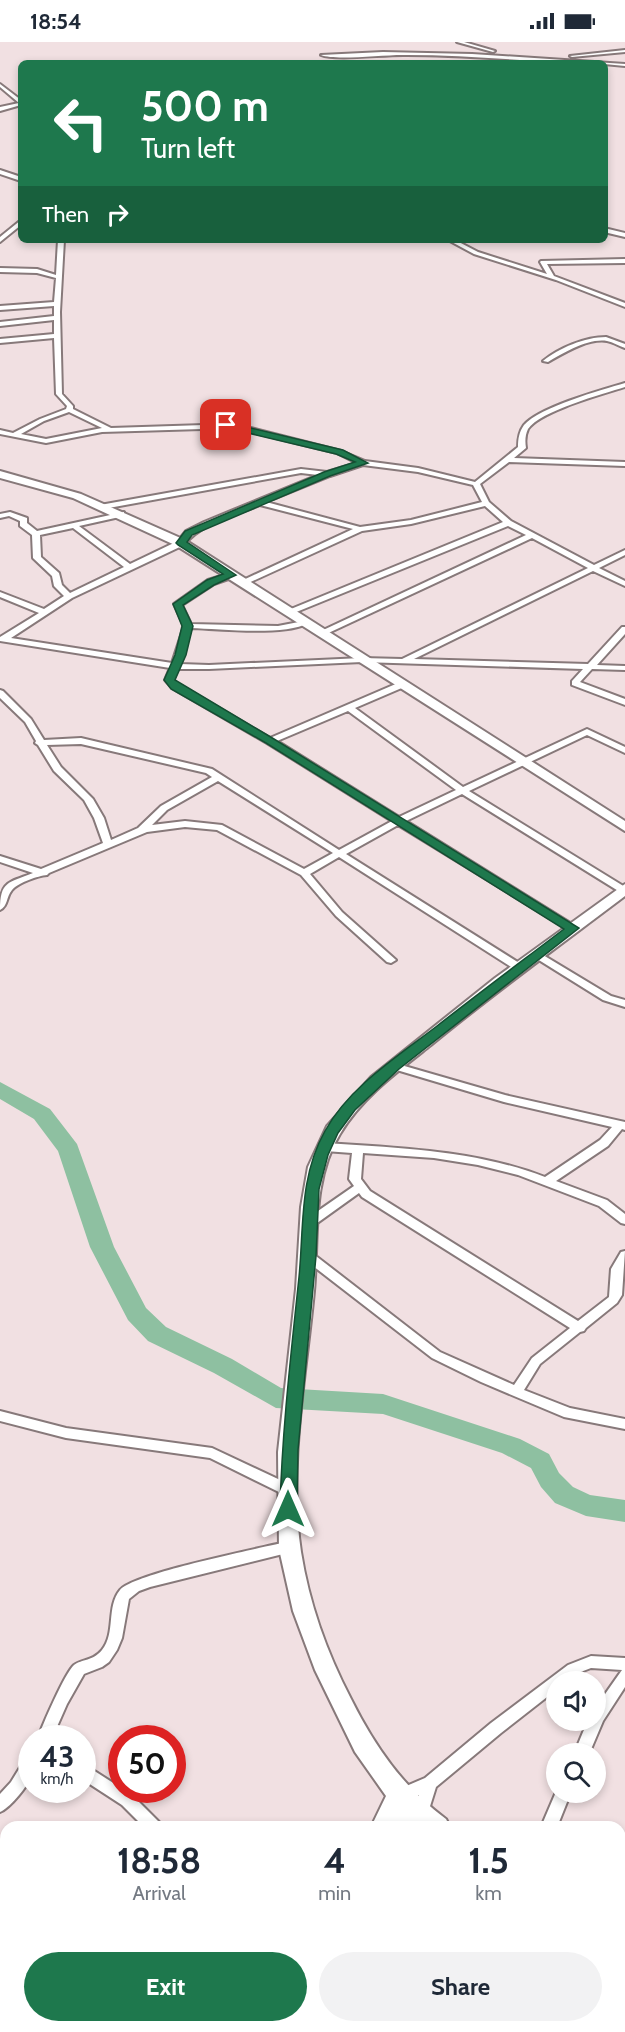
<!DOCTYPE html>
<html lang="en">
<head>
<meta charset="utf-8">
<style>
  :root { --surface:#fff; --page:#f2f2f3; --text:#1f2937; --muted:#747a83; --accent:#1e784d }
  body { margin:0; font-family:Cabin,sans-serif; background:var(--page); color:var(--text); height:100vh; display:flex; flex-direction:column; font-size:22px; white-space:nowrap }
  * { box-sizing:border-box; margin:0 }
  p { font-size:20px; color:var(--muted) }
  .icon { flex:none; width:33px; height:33px; fill:none; stroke:currentColor; stroke-width:2; stroke-linecap:round; stroke-linejoin:round }
  .map { position:relative; flex:1; overflow:hidden }
  .sheet { position:absolute; left:0px; top:1779px; width:626px; height:212px; display:flex; flex-direction:column; background:var(--surface); border-radius:18px 18px 0 0; box-shadow:0 3px 9px #0003 }
  .sheet>* { flex:none }
  .banner { position:absolute; left:18px; top:18px; width:590px; height:183px; border-radius:9px; box-shadow:0 3px 9px #0003; background:#1e784d; color:#fff; overflow:hidden }
  .fabs { position:absolute; left:546px; top:1629px; display:grid; gap:12px }
  .fabs a { display:grid; place-items:center; width:60px; height:60px; border-radius:50%; background:var(--surface); box-shadow:0 3px 9px #0003; font-size:30px }
  .speed { position:absolute; left:18px; top:1683px; display:flex; gap:12px; font-size:30px; font-weight:700; text-align:center }
  .speed>* { display:grid; place-content:center; width:78px; height:78px; border-radius:50%; background:var(--surface); box-shadow:0 3px 9px #0003; line-height:1 }
  .speed small { font-size:15px; font-weight:400 }
  .speed .limit { border:9px solid #d22; background:#fff; color:#111 }
  .pin { position:absolute; display:grid; place-items:center; width:51px; height:51px; color:#fff; margin:-26px; border-radius:12px; box-shadow:0 3px 9px #0006 }
  .me { position:absolute; width:66px; margin:-33px; rotate:0deg; stroke-linejoin:round; filter:drop-shadow(0 0 4px #0008) }
  .turn { display:flex; align-items:center; gap:21px; height:126px; padding:0 24px; font-size:27px }
  .turn .icon { width:78px; height:78px; stroke-width:2.5 }
  .turn b { display:block; font-size:42px; line-height:51px }
  .then { display:flex; align-items:center; height:57px; padding:0 24px; background:#0003; gap:12px; font-size:22px }
  .eta { display:flex; justify-content:space-evenly; align-items:center; height:102px; text-align:center }
  .eta b { font-size:36px; font-weight:700; line-height:42px }
  .action { display:flex; gap:12px; margin-top:auto; padding:12px 24px }
  .action a { flex:1; height:69px; border-radius:36px; background:var(--accent); color:#fff; font-size:24px; font-weight:700; line-height:69px; text-align:center }
  .action a+a { background:var(--page); color:var(--text) }
  .status { display:flex; justify-content:space-between; align-items:center; height:42px; padding:0 30px; background:var(--surface); direction:ltr }
  .status svg { height:16px; fill:currentColor }
  .map>svg:first-child { display:block }
  .lines { fill:none; stroke-linecap:round; stroke-linejoin:round }
  .river { fill:#8ec0a1; fill-rule:evenodd }
  .street-casing { stroke:#87797a; stroke-width:4 }
  .secondary-casing { stroke:#87797a; stroke-width:4 }
  .street { fill:#fff; fill-rule:evenodd }
  .secondary { fill:#fff; fill-rule:evenodd }
  .route { fill:#1e784d; stroke:#144e32; stroke-width:1.5 }
</style>
</head>
<body>
<div class="status"><b>18:54</b><svg viewBox="0 0 49 12"><path d="M0 12V9h3v3zM5 12V6h3v6zM10 12V3h3v9zM15 12V0h3v12zM26 1h20v11H26zM47 4h2v5h-2z"/></svg></div>
<div class="map">
<svg width="625" height="1990" viewBox="0 0 625 1990">
  <rect width="100%" height="100%" fill="#f1e0e2"/>
  <g class="lines">
    <path class="river" d="M 0,1040 L 50,1067 L 77,1102 L 114,1205 L 146,1266 L 166,1285 L 232,1317 L 281,1346 L 383,1352 L 520,1397 L 549,1412 L 559,1431 L 573,1445 L 590,1453 L 625,1458 L 625,1480 L 586,1474 L 555,1461 L 541,1445 L 531,1426 L 502,1411 L 383,1372 L 276,1366 L 214,1331 L 148,1299 L 128,1278 L 90,1205 L 58,1109 L 34,1077 L 0,1057 Z"/>
    <g class="street-casing">
      <path id="street" d="M 457,0 L 464,0 L 495,9 L 493,10 Z
        M 625,8 L 625,10 L 572,15 L 570,14 Z
        M 383,10 L 472,12 L 625,22 L 625,24 L 604,22 L 604,21 C 539,21 473,13 407,13 C 387,12 336,19 321,13 Z
        M 0,42 L 21,58 L 21,63 L 0,69 L 0,65 L 19,61 L 0,45 Z
        M 0,128 L 21,135 L 21,139 L 0,132 Z
        M 21,178 L 21,183 L 0,200 L 0,195 Z
        M 604,186 L 625,191 L 625,195 L 604,190 Z
        M 58,198 L 64,198 L 60,270 L 62,352 L 73,364 L 73,367 L 111,386 L 235,382 L 341,409 L 365,419 L 418,426 L 475,440 L 518,405 C 518,397 519,390 524,383 C 540,365 601,348 625,341 L 625,345 C 603,352 540,369 528,387 C 525,393 525,400 526,406 L 514,416 L 625,420 L 625,424 L 509,420 L 480,442 L 489,460 L 511,479 L 594,523 L 625,508 L 625,513 L 599,526 L 625,539 L 625,544 L 593,529 L 414,617 L 588,622 L 622,585 L 625,585 L 625,592 L 597,623 L 625,624 L 625,628 L 592,627 L 580,640 L 625,657 L 625,663 L 572,643 L 572,639 L 583,627 L 362,620 L 209,627 L 178,627 L 173,638 L 178,642 L 270,696 L 398,641 L 404,641 L 404,645 L 355,666 L 463,745 L 587,687 L 625,705 L 625,711 L 587,693 L 469,749 L 625,845 L 625,850 L 620,850 L 462,752 L 406,779 L 575,884 L 577,886 L 575,888 L 569,888 L 398,783 L 346,812 L 524,924 L 525,926 L 524,928 L 516,928 L 339,815 L 310,832 L 342,870 L 396,918 L 391,921 L 387,920 L 336,874 L 301,833 L 217,788 L 185,785 L 147,790 L 49,831 L 47,833 C 38,834 19,840 12,848 C 6,855 8,864 0,868 C 0,839 8,841 33,831 L 0,820 L 0,814 L 41,827 L 103,801 L 94,776 L 84,758 L 54,729 L 38,703 L 35,701 L 36,699 L 25,680 L 0,656 L 0,648 L 3,649 L 31,677 L 44,698 L 81,696 L 212,727 L 339,808 L 392,779 L 267,701 L 172,646 L 165,638 L 170,626 L 0,599 L 0,595 L 39,571 L 0,555 L 0,550 L 44,567 L 64,554 L 54,544 L 52,534 L 33,516 L 32,493 L 20,484 L 20,479 L 9,474 L 0,476 L 0,472 L 10,470 L 27,476 L 27,481 L 37,489 L 124,470 L 124,474 L 79,484 L 130,522 L 178,499 L 186,489 L 204,480 L 318,433 L 301,431 L 103,467 L 99,465 L 100,463 L 301,427 L 327,430 L 357,421 L 337,411 L 235,386 L 102,390 L 46,401 L 0,392 L 0,388 L 13,391 L 40,377 L 66,367 L 67,364 L 56,352 L 54,296 L 0,301 L 0,297 L 54,292 L 54,278 L 0,284 L 0,280 L 54,274 L 54,264 L 0,268 L 0,264 L 54,260 L 56,236 L 37,231 L 0,230 L 0,226 L 37,227 L 56,233 ZM 69,370 L 102,386 L 46,397 L 21,392 L 44,379 ZM 363,423 L 418,430 L 473,443 L 482,460 L 411,478 L 360,485 L 266,460 L 330,434 ZM 260,463 L 353,487 L 241,539 L 241,543 L 244,543 L 362,489 L 411,482 L 485,464 L 503,480 L 286,569 L 285,571 L 289,573 L 508,484 L 526,493 L 319,590 L 318,592 L 322,594 L 532,496 L 588,526 L 402,617 L 362,616 L 209,623 L 180,622 L 191,586 C 219,587 287,594 308,581 L 304,579 L 278,584 L 191,582 L 182,563 L 214,542 L 234,535 L 235,533 L 231,531 L 208,538 L 174,562 L 184,584 L 172,621 L 11,596 L 72,556 L 184,503 C 201,481 235,473 260,463 ZM 73,486 L 124,525 L 70,551 L 62,543 L 59,531 L 41,515 L 40,493 ZM 348,669 L 456,748 L 399,775 L 277,699 ZM 81,702 L 206,731 L 212,735 L 161,764 L 138,786 L 111,798 L 104,776 L 93,757 L 61,725 L 47,703 ZM 218,739 L 333,811 L 304,827 L 222,783 L 185,779 L 152,783 L 167,768 Z
        M 448,198 L 455,198 L 478,210 L 547,232 L 540,220 L 541,219 L 625,217 L 625,221 L 547,222 L 554,234 L 625,261 L 625,265 L 556,238 L 474,212 Z
        M 606,295 L 625,302 L 625,306 C 619,304 613,300 607,299 C 588,296 564,311 548,320 L 543,319 C 559,306 585,295 606,295 Z
        M 538,910 L 611,954 L 625,958 L 625,965 L 603,958 L 534,915 L 533,913 Z
        M 394,1021 L 505,1053 L 625,1080 L 625,1088 L 622,1087 L 608,1104 L 556,1139 L 607,1158 L 625,1172 L 625,1182 L 621,1181 L 599,1164 L 518,1133 L 478,1123 L 434,1116 L 363,1111 L 361,1137 L 370,1149 L 578,1279 L 609,1255 L 611,1227 L 621,1210 L 625,1209 L 622,1253 L 617,1261 L 586,1286 L 584,1289 L 580,1290 L 540,1322 L 524,1348 L 570,1366 L 625,1377 L 625,1387 L 564,1375 L 481,1340 L 432,1316 L 304,1217 L 302,1214 L 304,1211 L 312,1211 L 440,1310 L 514,1343 L 532,1316 L 570,1286 L 362,1155 L 359,1151 L 313,1184 L 305,1184 L 303,1181 L 305,1178 L 354,1144 L 349,1137 L 352,1111 L 325,1109 L 319,1105 L 321,1102 L 325,1101 C 400,1106 474,1108 545,1135 L 600,1098 L 612,1085 L 504,1060 L 390,1026 L 389,1024 L 390,1022 Z
        M 0,1369 L 66,1386 L 212,1406 L 293,1444 L 295,1448 L 293,1452 L 288,1453 L 283,1452 L 210,1416 L 66,1396 L 0,1379 Z
        M 290,1499 L 295,1501 L 297,1505 L 295,1509 L 150,1545 L 139,1549 L 129,1557 L 122,1596 L 117,1608 L 109,1620 L 102,1625 L 84,1632 L 67,1662 L 52,1696 L 38,1696 C 42,1684 65,1631 74,1623 C 82,1617 93,1619 102,1608 C 116,1591 106,1565 120,1548 C 134,1531 262,1506 290,1499 Z
        M 591,1614 L 625,1616 L 625,1645 L 603,1679 L 589,1712 L 574,1712 L 588,1678 L 596,1678 L 596,1665 L 622,1628 L 591,1626 L 578,1631 L 568,1640 L 556,1640 L 556,1648 L 501,1691 L 436,1745 L 426,1777 L 421,1779 L 416,1777 L 413,1772 L 419,1753 L 402,1760 L 397,1758 L 395,1753 L 397,1748 L 425,1736 L 491,1681 L 568,1623 Z
        M 32,1712 C 32,1719 33,1727 32,1732 C 29,1743 10,1766 0,1770 L 0,1752 L 11,1740 L 27,1714 Z
        M 82,1721 L 132,1753 L 159,1780 L 162,1785 L 144,1785 L 122,1763 L 82,1737 Z
        M 556,1750 L 571,1750 L 557,1785 L 541,1785 Z
        M 218,1984 L 236,1984 L 238,1990 L 220,1990 Z
        M 416,1984 L 433,1984 L 431,1990 L 414,1990 Z
        M 477,1984 L 500,1984 L 502,1990 L 480,1990 Z"/>
    </g>
    <g class="secondary-casing">
      <path id="secondary" d="M 0,429 L 81,452 L 185,498 L 625,779 L 625,789 L 177,504 L 73,456 L 0,436 Z
        M 625,842 L 625,854 C 560,903 494,951 431,1003 C 398,1029 361,1056 340,1092 C 311,1139 319,1197 314,1249 C 306,1335 288,1424 301,1510 C 309,1561 327,1611 351,1657 C 375,1705 403,1745 446,1777 L 450,1785 L 371,1785 L 386,1754 L 355,1710 L 315,1628 L 293,1569 L 279,1507 L 278,1410 L 296,1247 L 301,1165 L 308,1125 L 327,1084 L 371,1035 L 495,936 Z
        M 620,1889 L 625,1891 L 625,1916 L 620,1914 Z
        M 156,1984 L 186,1984 L 183,1990 L 154,1990 Z"/>
    </g>
    <use href="#street" class="street"/>
    <use href="#secondary" class="secondary"/>
  </g>
  <path class="route" d="M 226,380 L 343,408 L 368,421 L 330,434 L 192,493 L 187,500 L 236,533 L 214,543 L 183,563 L 193,584 L 186,613 L 175,638 L 274,697 L 579,886 L 399,1027 L 355,1068 L 338,1091 L 328,1113 L 319,1147 L 316,1214 L 298,1408 L 297,1467 L 295,1472 L 282,1472 L 280,1467 C 282,1389 291,1312 299,1235 C 304,1185 299,1135 325,1089 C 349,1045 398,1014 437,984 C 479,951 522,919 564,887 L 266,701 L 171,647 L 164,638 L 175,613 L 182,584 L 173,562 L 207,538 L 223,532 L 178,503 L 176,501 L 185,489 L 324,430 L 355,420 L 336,412 L 223,385 L 222,383 Z"/>
</svg>
<div class="fabs">
<a><svg class="icon" aria-label="sound" viewBox="0 0 24 24"><path d="M4 9h4l5-4v14l-5-4H4zM17 9q2 3 0 6"/></svg></a>
<a><svg class="icon" aria-label="search" viewBox="0 0 24 24"><circle cx="10" cy="10" r="6"/><path d="M15 15l6 6"/></svg></a>
</div>
<div class="speed"><div>43<small>km/h</small></div><div class="limit">50</div></div>
<div class="pin" style="left:226px;top:383px;background:#d93025"><svg class="icon" aria-label="arrive" viewBox="0 0 24 24"><path d="M6 21V4h12l-3 4 3 4H6"/></svg></div>
<svg class="me" style="left:288px;top:1467px" viewBox="-20 -20 40 40"><path d="M0-17L14 15 0 8-14 15z" fill="#1e784d" stroke="#fff" stroke-width="4"/></svg>
<div class="banner">
<div class="turn"><svg class="icon" aria-label="left" viewBox="0 0 24 24"><path d="M17 20v-9H6M10 6l-5 5 5 5"/></svg><div><b>500 m</b>Turn left</div></div>
<div class="then">Then<svg class="icon" aria-label="right" viewBox="0 0 24 24"><path d="M7 20v-9h11M14 6l5 5-5 5"/></svg></div>
</div>
<section class="sheet">
<div class="eta">
<div><b>18:58</b><p>Arrival</p></div>
<div><b>4</b><p>min</p></div>
<div><b>1.5</b><p>km</p></div>
</div>
<div class="action"><a>Exit</a><a>Share</a></div>
</section>
</div>
</body>
</html>
